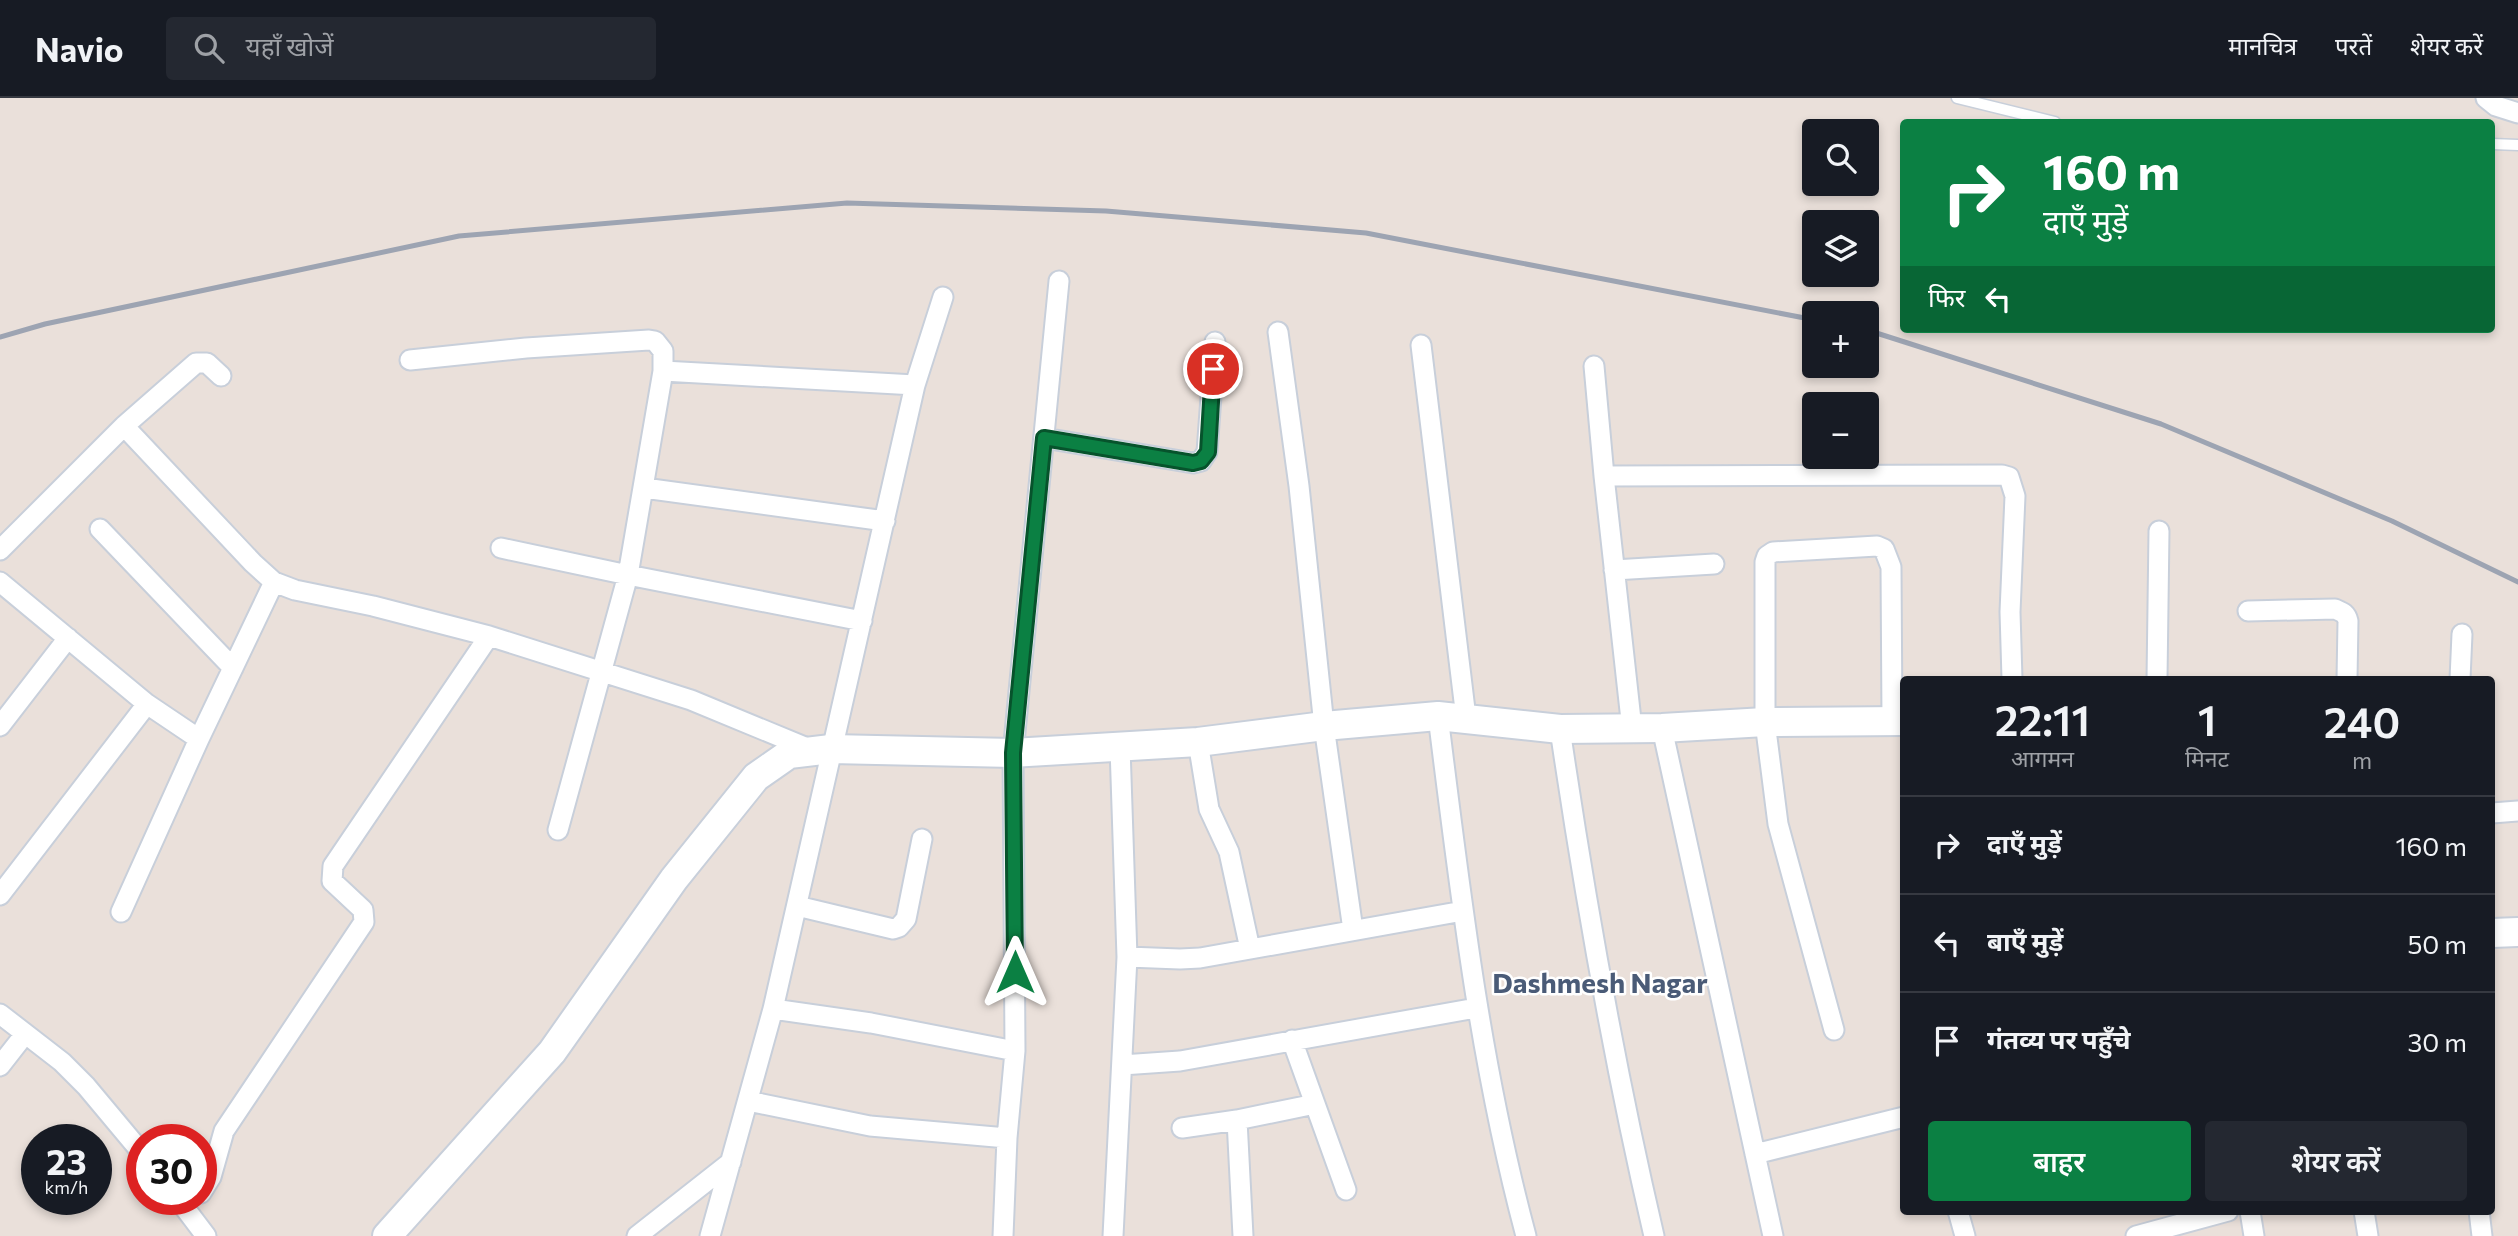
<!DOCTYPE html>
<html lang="hi">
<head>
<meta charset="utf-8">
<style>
  :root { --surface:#171b24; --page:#242831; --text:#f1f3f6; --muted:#9ea1a6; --line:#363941; --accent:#0b8043 }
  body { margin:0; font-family:Commissioner,"Noto Sans Devanagari",sans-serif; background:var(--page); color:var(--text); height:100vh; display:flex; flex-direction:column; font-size:26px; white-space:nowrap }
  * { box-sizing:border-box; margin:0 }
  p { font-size:23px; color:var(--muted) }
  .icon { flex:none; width:38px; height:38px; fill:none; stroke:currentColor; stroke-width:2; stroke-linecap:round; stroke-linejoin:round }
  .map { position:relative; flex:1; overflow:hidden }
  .panel { position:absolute; left:1900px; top:578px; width:595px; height:539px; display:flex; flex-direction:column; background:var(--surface); border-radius:7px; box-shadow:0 4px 10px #0003 }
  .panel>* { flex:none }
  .top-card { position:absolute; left:1900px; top:21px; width:595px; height:214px; border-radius:7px; box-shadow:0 4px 10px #0003; background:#0b8043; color:#fff; overflow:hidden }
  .controls { position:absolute; left:1802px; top:21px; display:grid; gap:14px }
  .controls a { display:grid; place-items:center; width:77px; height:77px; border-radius:7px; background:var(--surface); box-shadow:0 4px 10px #0003; font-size:35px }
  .speed { position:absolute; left:21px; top:1026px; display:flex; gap:14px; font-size:35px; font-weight:700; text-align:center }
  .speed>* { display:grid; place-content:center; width:91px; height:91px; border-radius:50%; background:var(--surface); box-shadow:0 4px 10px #0003; line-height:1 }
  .speed small { font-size:18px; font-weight:400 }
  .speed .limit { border:10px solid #d22; background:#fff; color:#111 }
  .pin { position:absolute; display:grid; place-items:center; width:60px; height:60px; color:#fff; margin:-30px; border:4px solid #fff; border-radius:50%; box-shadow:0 2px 7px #0007 }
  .me { position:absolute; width:77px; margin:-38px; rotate:0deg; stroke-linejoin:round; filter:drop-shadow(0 0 5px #0008) }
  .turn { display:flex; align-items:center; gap:24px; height:147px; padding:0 28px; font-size:32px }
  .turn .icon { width:91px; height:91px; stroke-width:2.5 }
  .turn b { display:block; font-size:49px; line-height:60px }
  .then { display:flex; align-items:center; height:66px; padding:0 28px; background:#0003; gap:14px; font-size:26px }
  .eta { display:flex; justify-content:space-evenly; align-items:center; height:119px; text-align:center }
  .eta b { font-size:42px; font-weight:600; line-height:49px }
  .button { display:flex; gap:14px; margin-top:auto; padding:14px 28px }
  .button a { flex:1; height:80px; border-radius:7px; background:var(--accent); color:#fff; font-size:28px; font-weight:600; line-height:80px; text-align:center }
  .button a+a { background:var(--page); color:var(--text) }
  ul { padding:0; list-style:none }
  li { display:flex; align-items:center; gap:21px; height:98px; padding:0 28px; border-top:2px solid var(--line) }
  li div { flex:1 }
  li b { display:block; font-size:26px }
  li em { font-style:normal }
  header { display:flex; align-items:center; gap:42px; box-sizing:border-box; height:98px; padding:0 35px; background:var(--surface); border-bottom:2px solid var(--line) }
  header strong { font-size:33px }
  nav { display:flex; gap:38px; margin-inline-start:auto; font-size:24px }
  .search { width:490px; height:63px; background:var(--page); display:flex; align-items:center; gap:18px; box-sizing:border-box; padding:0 24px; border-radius:7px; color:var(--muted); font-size:26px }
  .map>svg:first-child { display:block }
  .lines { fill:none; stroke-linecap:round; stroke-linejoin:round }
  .lane-casing { stroke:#c8cfda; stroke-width:13 }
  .street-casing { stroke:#c8cfda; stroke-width:23 }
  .secondary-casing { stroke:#c8cfda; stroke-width:32 }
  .lane { stroke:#fff; stroke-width:10 }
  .street { stroke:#fff; stroke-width:19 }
  .secondary { stroke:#fff; stroke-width:28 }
  .rail { stroke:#9da4b2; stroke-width:5 }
  .route-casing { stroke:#07532c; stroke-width:18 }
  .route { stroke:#0b8043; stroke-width:12 }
  .labels { text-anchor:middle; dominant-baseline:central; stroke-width:5; stroke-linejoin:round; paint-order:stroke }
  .neighbourhood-label { font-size:28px; font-weight:bold; fill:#4a5b77; stroke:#fff }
</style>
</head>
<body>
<header>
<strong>Navio</strong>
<div class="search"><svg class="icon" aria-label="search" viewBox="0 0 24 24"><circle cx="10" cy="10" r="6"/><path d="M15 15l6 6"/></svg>यहाँ खोजें</div>
<nav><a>मानचित्र</a><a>परतें</a><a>शेयर करें</a></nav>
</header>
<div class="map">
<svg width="2518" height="1138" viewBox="0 0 2518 1138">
  <rect width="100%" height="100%" fill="#eae0da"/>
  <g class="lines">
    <g class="lane-casing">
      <path id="lane" d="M 1957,0 L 2055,24
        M 2492,46 L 2518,47"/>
    </g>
    <g class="street-casing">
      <path id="street" d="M 2486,0 L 2496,8 L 2518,15
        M 1278,234 L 1299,388 L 1324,628 L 1353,832
        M 1421,247 L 1466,620
        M 410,262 L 526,250 L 649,242 L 655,243 L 663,253 L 663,273 L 628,477 L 558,732
        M 1594,268 L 1604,378 L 1632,631
        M 663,273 L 915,287
        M 124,328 L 253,465 L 274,484 L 295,492 L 373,508 L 489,538 L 691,602 L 812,652
        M 1044,340 L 1193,365 L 1201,363 L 1207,354 L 1215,244
        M 1604,378 L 2002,377 L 2009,379 L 2015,398 L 2010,514 L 2012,581
        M 644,390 L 885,423
        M 100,431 L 233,570
        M 501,450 L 628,477 L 862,523
        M 0,452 L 124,328 L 196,265 L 207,265 L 221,278
        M 1614,472 L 1714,466
        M 0,484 L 147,606 L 199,641
        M 2248,513 L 2335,511 C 2342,514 2346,515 2348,523 L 2347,581
        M 2157,581 L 2159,433
        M 2460,581 L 2462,536
        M 1438,618 C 1460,793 1480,967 1526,1138
        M 0,628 L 68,540
        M 1662,630 L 1773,1138
        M 1560,631 C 1585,801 1615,971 1654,1138
        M 1198,644 L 1209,711 L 1229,754 L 1250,851
        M 2492,715 L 2518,713
        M 0,797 L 147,606
        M 797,808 L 893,831 L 899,829 L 906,821 L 922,741
        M 121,814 L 199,641 L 274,484
        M 1127,859 L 1180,861 L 1200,860 L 1463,813
        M 773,911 L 871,925 L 1015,953
        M 0,916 L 62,964 L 86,988 L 142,1055
        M 1834,932 L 1778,726 L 1765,624 L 1765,464 L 1767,458 L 1773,454 L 1877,448 L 1884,451 L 1891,469 L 1892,623
        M 1292,942 L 1346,1092
        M 1122,967 L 1180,963 L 1476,910
        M 0,968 L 25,936
        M 748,1003 L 870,1028 L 1007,1040
        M 1237,1022 L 1243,1138
        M 1182,1030 L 1237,1022 L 1315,1006
        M 1755,1056 L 1904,1019
        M 201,1095 L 211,1079 L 224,1033 L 364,824 L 363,812 L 332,783 L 333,768 L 489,538
        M 178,1101 L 206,1138
        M 1958,1113 L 1965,1138
        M 2250,1113 L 2254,1138
        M 2364,1113 L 2368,1138
        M 2479,1113 L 2482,1138
        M 637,1138 L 731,1064
        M 710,1138 L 773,911 L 915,287 L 943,199
        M 1003,1138 L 1007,1040 L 1015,953 L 1013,655 L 1059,183
        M 1113,1138 L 1127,859 L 1120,649
        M 2136,1138 L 2228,1113"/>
    </g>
    <g class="secondary-casing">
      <path id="secondary" d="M 2492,835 L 2518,834
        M 387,1138 L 552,954 L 674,781 L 756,679 L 789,656 L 831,651 L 1013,655 L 1198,644 L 1324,628 L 1438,618 L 1560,631 L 1662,630 L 1765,624 L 1904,623"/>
    </g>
    <use href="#lane" class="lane"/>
    <use href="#street" class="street"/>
    <use href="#secondary" class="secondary"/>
    <path class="rail" d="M 1867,232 L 2161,326 L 2392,423 L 2518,484
      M 0,239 L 45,226 L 459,138 L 847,105 L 1106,113 L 1366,135 L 1815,222"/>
  </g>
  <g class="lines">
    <g class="route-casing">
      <path id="route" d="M 1015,874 L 1013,655 L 1044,340 L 1193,365 L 1201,363 L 1208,354 L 1213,271"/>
    </g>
    <use href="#route" class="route"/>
  </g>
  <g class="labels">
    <g class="neighbourhood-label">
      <text x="1600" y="884">Dashmesh Nagar</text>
    </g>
  </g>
</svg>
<div class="controls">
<a><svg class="icon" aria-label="search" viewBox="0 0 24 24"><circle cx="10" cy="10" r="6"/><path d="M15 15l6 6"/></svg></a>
<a><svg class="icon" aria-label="layers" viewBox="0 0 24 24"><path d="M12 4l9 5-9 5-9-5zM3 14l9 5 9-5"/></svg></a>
<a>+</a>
<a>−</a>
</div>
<div class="speed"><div>23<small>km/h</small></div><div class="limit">30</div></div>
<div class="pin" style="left:1213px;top:271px;background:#d93025"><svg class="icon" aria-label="arrive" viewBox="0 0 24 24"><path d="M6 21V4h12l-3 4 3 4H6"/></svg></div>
<svg class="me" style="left:1015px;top:874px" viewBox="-20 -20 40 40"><path d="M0-17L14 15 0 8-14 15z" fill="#0b8043" stroke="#fff" stroke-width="4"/></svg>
<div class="top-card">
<div class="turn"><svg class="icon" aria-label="right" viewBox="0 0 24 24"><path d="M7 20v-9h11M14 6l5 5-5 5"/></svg><div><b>160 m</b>दाएँ मुड़ें</div></div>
<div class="then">फिर<svg class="icon" aria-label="left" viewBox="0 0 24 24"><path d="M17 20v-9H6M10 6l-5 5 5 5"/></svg></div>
</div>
<section class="panel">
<div class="eta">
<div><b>22:11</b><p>आगमन</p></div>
<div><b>1</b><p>मिनट</p></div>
<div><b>240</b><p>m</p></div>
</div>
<ul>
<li><svg class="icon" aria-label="right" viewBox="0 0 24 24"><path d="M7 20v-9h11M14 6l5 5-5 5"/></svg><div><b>दाएँ मुड़ें</b></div><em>160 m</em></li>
<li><svg class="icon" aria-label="left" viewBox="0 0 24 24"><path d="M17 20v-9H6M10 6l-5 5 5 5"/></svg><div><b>बाएँ मुड़ें</b></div><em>50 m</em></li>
<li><svg class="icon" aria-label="arrive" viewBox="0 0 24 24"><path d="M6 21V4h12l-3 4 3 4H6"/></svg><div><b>गंतव्य पर पहुँचे</b></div><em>30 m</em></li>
</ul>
<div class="button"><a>बाहर</a><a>शेयर करें</a></div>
</section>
</div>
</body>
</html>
